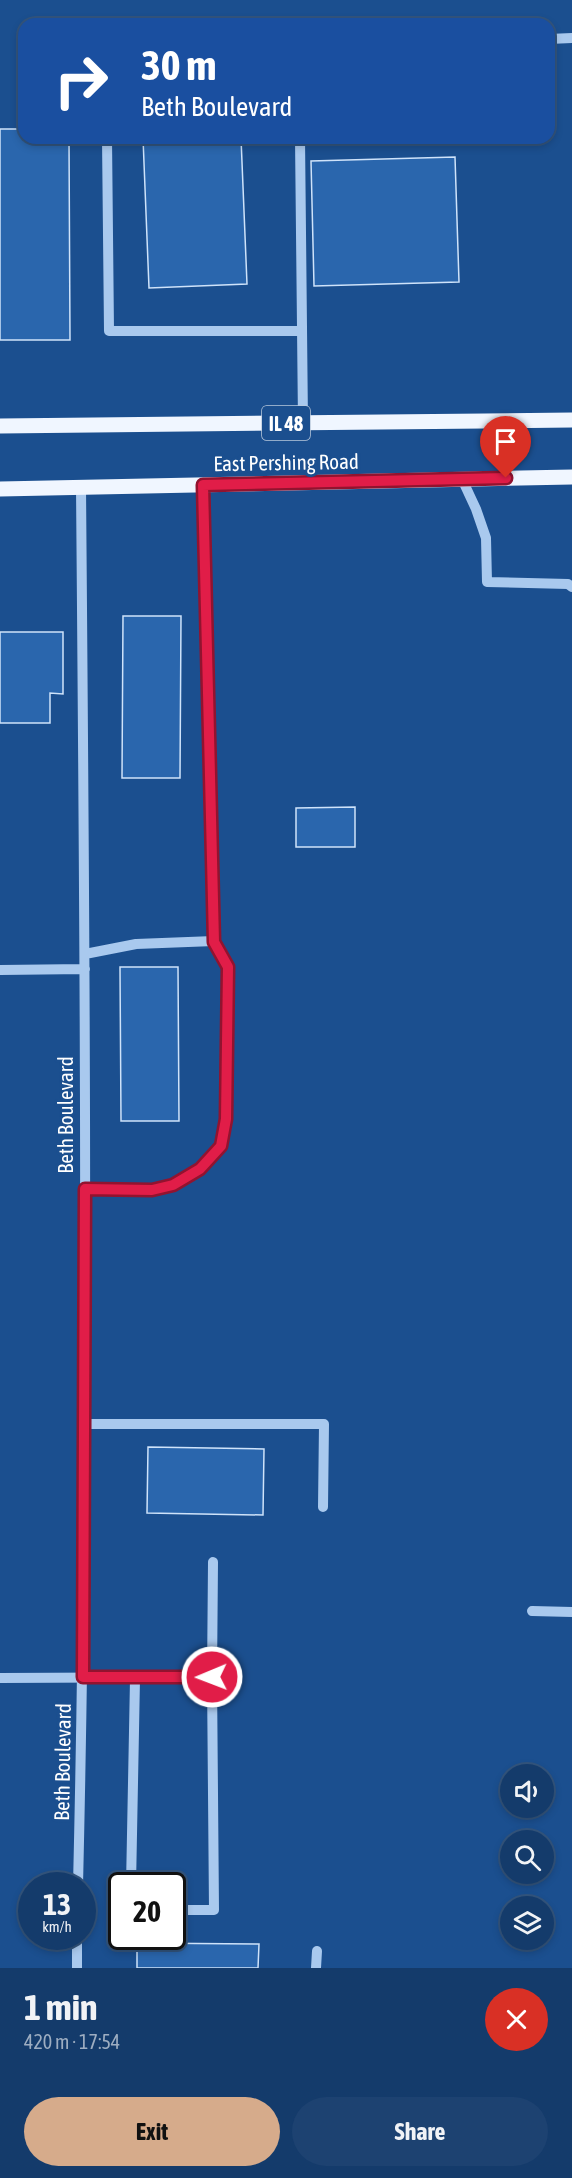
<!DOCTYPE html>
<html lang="en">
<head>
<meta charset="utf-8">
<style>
  :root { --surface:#143b6b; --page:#1d4271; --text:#f1f3f6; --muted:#9dadc1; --line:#33557e; --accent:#d6ab8b }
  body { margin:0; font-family:"Asap Condensed",sans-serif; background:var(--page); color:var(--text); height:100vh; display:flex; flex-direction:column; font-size:22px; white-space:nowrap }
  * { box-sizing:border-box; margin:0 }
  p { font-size:20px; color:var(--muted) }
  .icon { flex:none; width:33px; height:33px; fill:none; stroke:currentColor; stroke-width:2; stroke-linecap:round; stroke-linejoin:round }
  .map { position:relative; height:1968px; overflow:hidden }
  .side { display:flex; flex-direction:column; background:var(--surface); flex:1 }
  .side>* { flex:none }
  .banner { position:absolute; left:18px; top:18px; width:537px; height:126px; border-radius:18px; box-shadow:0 3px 9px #0003,0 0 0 2px var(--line); background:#1a4fa0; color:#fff; overflow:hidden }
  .tools { position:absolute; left:500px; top:1764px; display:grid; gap:12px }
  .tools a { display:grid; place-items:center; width:54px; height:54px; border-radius:50%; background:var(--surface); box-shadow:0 3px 9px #0003,0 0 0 2px var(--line); font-size:30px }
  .speed { position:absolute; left:18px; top:1872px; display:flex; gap:12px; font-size:30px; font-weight:700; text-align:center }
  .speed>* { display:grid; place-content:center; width:78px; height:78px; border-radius:50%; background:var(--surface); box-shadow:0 3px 9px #0003,0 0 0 2px var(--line); line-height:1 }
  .speed small { font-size:15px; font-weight:400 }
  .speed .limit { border:3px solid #111; border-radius:9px; background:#fff; color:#111 }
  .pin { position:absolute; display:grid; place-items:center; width:51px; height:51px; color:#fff; margin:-62px -26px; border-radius:50% 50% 50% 0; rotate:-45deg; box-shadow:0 0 6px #0007 }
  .pin .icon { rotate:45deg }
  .me { position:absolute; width:66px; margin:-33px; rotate:269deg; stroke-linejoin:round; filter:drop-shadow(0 0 4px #0008) }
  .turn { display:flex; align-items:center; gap:21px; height:126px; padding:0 24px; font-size:27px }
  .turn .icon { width:78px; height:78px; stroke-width:2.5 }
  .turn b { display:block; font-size:42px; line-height:51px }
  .round { display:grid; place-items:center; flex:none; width:63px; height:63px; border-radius:32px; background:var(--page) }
  .summary { display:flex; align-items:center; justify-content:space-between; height:102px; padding:0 24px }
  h1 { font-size:36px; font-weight:700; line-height:45px }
  .button { display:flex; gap:12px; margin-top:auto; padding:12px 24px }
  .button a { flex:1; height:69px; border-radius:36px; background:var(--accent); color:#111; font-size:24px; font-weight:700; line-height:69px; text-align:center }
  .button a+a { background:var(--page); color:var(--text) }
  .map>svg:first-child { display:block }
  .building { fill:#2a66ad; stroke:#cfe3fa; stroke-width:1.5 }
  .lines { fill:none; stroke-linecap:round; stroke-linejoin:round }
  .minor { stroke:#a9c9ee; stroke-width:10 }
  .major { stroke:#f0f6ff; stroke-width:15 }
  .route-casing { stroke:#92132f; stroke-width:15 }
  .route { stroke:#e11d48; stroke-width:10 }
  .labels { text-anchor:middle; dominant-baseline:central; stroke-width:6; stroke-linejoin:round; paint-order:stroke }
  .shield { fill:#1b4f8f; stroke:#bbcadd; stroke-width:1.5 }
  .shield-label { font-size:20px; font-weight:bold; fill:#fff }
  .street-label { font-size:21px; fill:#fff; stroke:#1b4f8f }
</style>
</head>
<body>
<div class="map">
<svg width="572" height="1968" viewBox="0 0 572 1968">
  <rect width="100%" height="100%" fill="#1b4f8f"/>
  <path class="building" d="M 0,129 L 24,129 L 24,138 L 69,138 L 70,340 L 0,340 Z
    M 143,138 L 241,138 L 247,284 L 149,288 Z
    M 455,157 L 459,282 L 314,286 L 311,161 Z
    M 123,616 L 181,616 L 180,778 L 122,778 Z
    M 0,632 L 63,632 L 63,694 L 50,693 L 50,723 L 0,723 Z
    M 355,807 L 355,847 L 296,847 L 296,808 Z
    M 120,967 L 178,967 L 179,1121 L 121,1121 Z
    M 148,1447 L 264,1449 L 263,1515 L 147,1513 Z
    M 137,1943 L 259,1944 L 258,1968 L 137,1968 Z"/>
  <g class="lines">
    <path class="minor" d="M 549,39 L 572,38
      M 107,138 L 109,331 L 302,331
      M 300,138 L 303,422
      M 462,479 L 476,509 L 486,538 L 487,582 L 568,584 L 572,587
      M 85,954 L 136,944 L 214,941
      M 0,970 L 85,969
      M 85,1189 L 152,1190 L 173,1185 L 200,1169 L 221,1146 L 226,1119 L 228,967 L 214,941 L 203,485
      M 84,1424 L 324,1424 L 323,1507
      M 532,1611 L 572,1612
      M 212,1677 L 213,1562
      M 0,1678 L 212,1677 L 214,1910 L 172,1910
      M 78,1886 C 89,1420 85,953 81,487
      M 131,1886 L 135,1679
      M 77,1968 L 77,1936
      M 316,1968 L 317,1951"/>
    <path class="major" d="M 0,426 L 572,420
      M 0,489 L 572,477"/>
  </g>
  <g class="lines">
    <g class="route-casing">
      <path id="route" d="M 212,1677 L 83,1677 L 85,1189 L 152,1190 L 173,1185 L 200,1169 L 221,1146 L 226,1119 L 228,967 L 214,942 L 203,485 L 506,478"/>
    </g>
    <use href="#route" class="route"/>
  </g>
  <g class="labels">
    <rect class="shield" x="262" y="406" width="48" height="34" rx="4.5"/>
    <g class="shield-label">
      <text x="286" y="423">IL 48</text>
    </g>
    <g class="street-label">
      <text transform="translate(286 462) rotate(-1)">East Pershing Road</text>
      <text transform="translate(65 1115) rotate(-90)">Beth Boulevard</text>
      <text transform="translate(62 1762) rotate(-89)">Beth Boulevard</text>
    </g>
  </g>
</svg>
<div class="tools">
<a><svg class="icon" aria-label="sound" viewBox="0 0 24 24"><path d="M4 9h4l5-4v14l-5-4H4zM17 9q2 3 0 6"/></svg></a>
<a><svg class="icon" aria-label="search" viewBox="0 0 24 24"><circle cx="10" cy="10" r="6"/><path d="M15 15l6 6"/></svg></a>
<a><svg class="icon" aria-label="layers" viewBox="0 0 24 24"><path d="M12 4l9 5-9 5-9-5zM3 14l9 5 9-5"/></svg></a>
</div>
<div class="speed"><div>13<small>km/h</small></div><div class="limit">20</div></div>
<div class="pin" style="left:506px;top:478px;background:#d93025"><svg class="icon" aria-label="arrive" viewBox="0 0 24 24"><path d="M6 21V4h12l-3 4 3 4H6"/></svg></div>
<svg class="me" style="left:212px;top:1677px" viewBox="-20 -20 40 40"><circle r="17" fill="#e11d48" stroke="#fff" stroke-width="3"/><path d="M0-11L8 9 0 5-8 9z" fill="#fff"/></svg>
<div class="banner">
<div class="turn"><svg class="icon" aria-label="right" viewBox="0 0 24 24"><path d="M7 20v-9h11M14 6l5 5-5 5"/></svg><div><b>30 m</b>Beth Boulevard</div></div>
</div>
</div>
<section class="side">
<div class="summary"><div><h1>1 min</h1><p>420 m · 17:54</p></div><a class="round" style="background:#d93025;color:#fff"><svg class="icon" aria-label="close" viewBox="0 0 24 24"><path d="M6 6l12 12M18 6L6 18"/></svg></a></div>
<div class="button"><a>Exit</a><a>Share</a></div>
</section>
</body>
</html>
